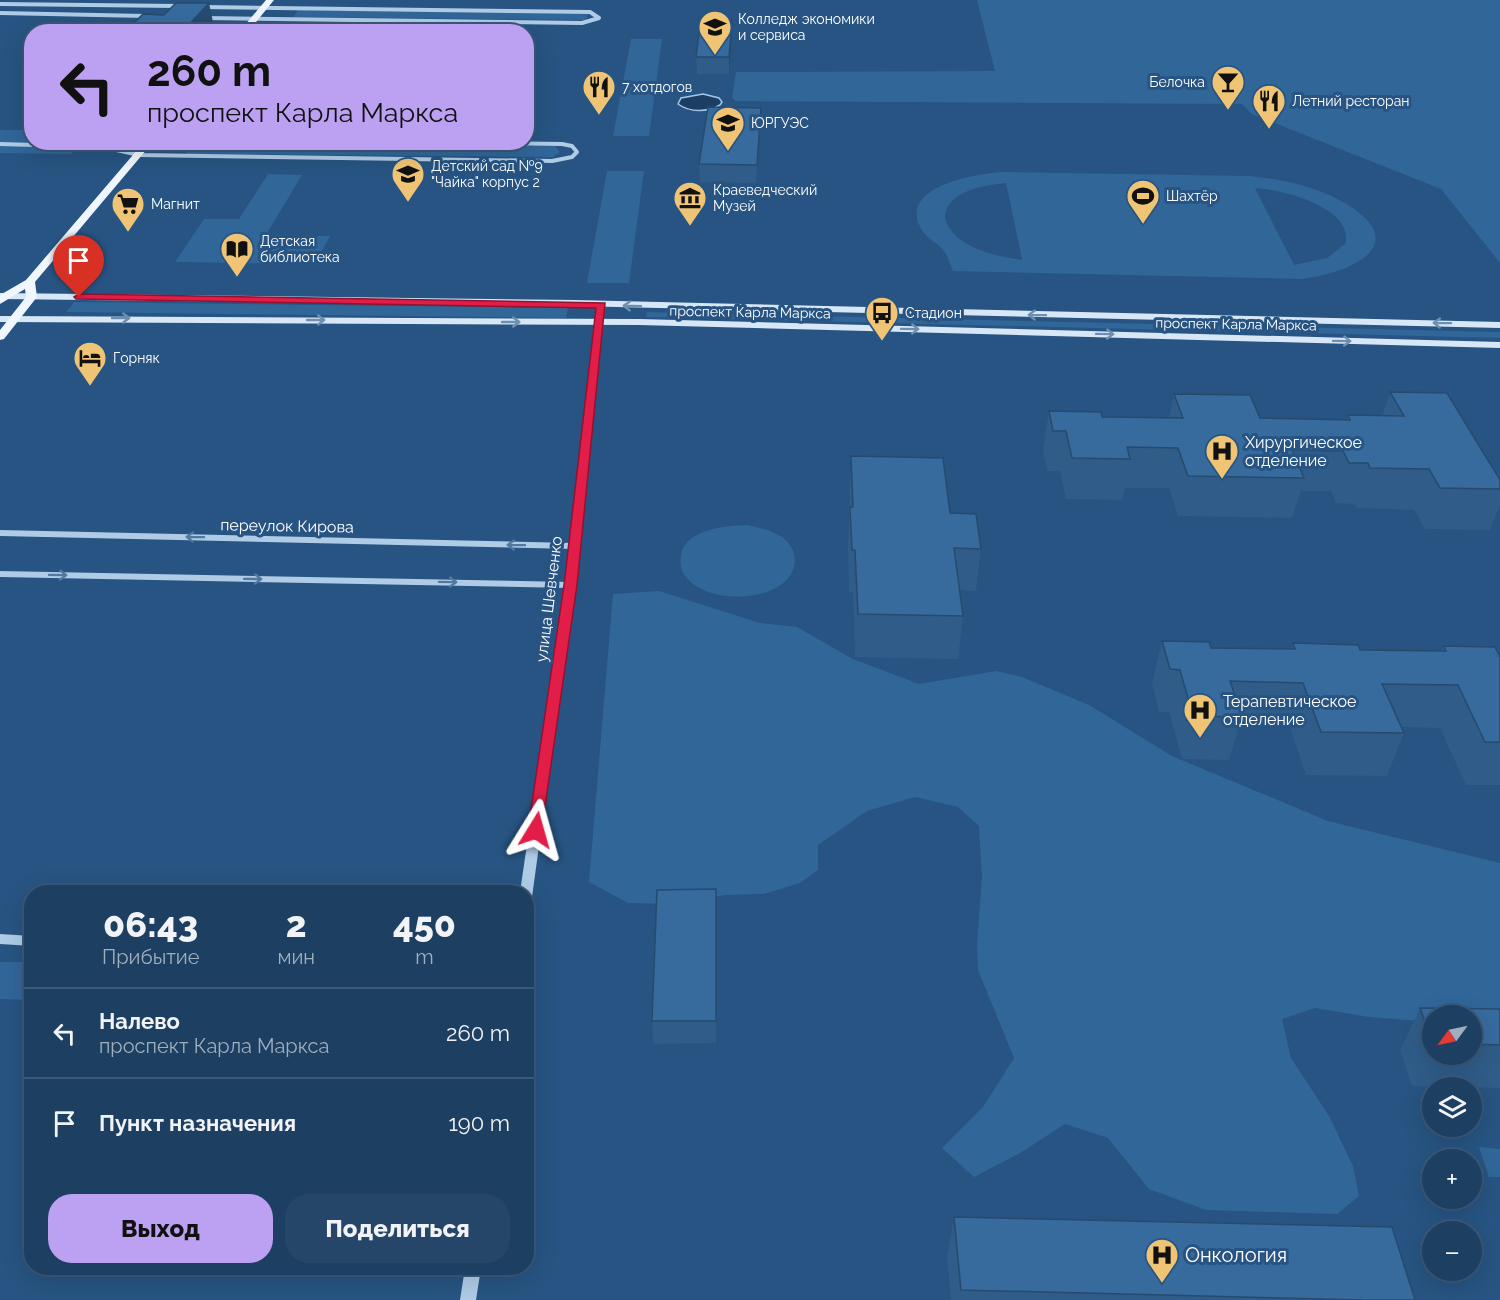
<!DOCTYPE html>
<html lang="ru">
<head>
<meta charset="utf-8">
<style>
  :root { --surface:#1d3f62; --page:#254668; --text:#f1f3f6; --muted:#a0afbe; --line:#3b5877; --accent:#bca0f2 }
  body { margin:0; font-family:Raleway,sans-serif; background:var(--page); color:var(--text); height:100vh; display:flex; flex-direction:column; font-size:22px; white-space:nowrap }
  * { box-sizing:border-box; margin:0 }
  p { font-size:20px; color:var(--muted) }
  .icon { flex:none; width:33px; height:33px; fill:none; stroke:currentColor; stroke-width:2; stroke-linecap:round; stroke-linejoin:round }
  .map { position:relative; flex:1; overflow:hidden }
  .drawer { position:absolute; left:24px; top:885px; width:510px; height:390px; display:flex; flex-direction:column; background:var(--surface); border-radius:24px; box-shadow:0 6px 24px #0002,0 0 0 2px var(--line) }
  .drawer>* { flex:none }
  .banner { position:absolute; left:24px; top:24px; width:510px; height:126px; border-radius:24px; box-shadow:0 6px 24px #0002,0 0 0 2px var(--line); background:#bca0f2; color:#111; overflow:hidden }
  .needle { width:39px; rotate:237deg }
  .fabs { position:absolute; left:1422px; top:1005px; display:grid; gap:12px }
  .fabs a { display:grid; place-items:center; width:60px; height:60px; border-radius:50%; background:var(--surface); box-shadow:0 6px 24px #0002,0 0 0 2px var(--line); font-size:30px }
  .pin { position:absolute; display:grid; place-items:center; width:51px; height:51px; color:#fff; margin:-62px -26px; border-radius:50% 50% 50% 0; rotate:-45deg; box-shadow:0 0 6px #0007 }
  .pin .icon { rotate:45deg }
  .me { position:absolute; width:66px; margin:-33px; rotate:8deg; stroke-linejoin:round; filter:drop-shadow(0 0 4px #0008) }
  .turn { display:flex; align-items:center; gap:21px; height:126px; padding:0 24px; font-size:27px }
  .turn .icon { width:78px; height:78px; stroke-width:2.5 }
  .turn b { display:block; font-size:42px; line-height:51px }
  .eta { display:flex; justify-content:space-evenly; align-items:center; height:102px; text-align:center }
  .eta b { font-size:36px; font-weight:800; line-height:42px }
  .cta { display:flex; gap:12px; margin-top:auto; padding:12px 24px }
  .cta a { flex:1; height:69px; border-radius:24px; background:var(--accent); color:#111; font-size:24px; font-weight:800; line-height:69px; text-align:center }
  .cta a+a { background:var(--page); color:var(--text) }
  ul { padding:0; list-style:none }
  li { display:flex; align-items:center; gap:18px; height:90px; padding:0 24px; border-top:2px solid var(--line) }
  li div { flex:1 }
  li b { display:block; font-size:22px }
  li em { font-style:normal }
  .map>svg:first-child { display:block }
  .green { fill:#316699; fill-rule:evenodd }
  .water { fill:#1b3e62; stroke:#a3c7e7; stroke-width:1.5 }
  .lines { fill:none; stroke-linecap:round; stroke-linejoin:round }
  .minor-far1 { stroke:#afcbe6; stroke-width:4 }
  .minor { stroke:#afcbe6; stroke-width:6 }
  .tertiary { fill:#afcbe6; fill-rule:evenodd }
  .secondary { fill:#d8e7f6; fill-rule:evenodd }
  .primary { fill:#f0f6fd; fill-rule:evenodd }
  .wall { fill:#2f5c88; fill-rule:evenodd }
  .shaded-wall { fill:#264b6f }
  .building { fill:#376b9e; stroke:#264b6f; stroke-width:1.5 }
  .oneway { stroke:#6e8fb0 }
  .oneway2 { stroke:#5078a0 }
  .route { fill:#e11d48; stroke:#92132f; stroke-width:1.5 }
  .labels { text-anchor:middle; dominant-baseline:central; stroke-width:6; stroke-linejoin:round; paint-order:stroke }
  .far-poi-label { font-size:14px; fill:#fff; stroke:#275482; text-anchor:start }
  .far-street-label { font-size:14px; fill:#fff; stroke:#275482 }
  .poi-label { font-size:16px; fill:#fff; stroke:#275482; text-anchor:start }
  .street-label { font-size:16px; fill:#fff; stroke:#275482 }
  .near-poi-label { font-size:20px; fill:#fff; stroke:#275482; text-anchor:start }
</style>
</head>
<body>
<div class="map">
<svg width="1500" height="1300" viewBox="0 0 1500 1300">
  <rect width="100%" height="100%" fill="#275482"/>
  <path class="green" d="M 977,0 L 1500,0 L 1500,263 L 1441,189 L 1252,114 L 1242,104 L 736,101 L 732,98 L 736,72 L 995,71 Z
    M 298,10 L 588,14 L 586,20 L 293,17 Z
    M 631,39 L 662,39 L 649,136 L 613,136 Z
    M 0,130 L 31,130 L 32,142 L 82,143 L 71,154 L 0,153 Z
    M 194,142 L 555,146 L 560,152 L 553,157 L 186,154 Z
    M 607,171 L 644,171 L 629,283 L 587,283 Z
    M 1001,172 L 1249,176 C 1281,179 1314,186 1343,202 C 1416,244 1351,273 1302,279 L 953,271 C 950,265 948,255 943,250 C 936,241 925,238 920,227 C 900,186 976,174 1001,172 ZM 1006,183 L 1022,259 L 1022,260 C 996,256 953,248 945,218 C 945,191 985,185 1006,183 ZM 1255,188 C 1280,189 1356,208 1345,244 L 1327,258 L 1294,265 Z
    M 268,174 L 302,175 L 266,235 L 330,236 L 315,264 L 175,262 L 204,219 L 239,219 Z
    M 74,302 L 568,308 L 566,318 L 66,312 Z
    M 647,312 L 1500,332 L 1500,338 L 646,317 Z
    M 747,525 C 760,528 772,530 782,537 C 801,551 798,574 779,586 C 755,602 704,601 685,576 C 680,570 680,562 681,555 C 686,528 727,526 747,525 Z
    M 659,591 L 760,623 L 797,627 L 853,659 L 919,684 L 996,671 L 1022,677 L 1089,705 L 1172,756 L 1328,821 L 1500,863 L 1500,1025 L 1472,1016 L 1432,1016 L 1432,1022 L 1369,1017 L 1315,1008 L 1282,1019 L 1291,1058 L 1329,1116 L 1353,1166 L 1359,1196 L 1337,1214 L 1206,1210 L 1149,1189 L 1108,1138 L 1065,1124 L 1020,1153 L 974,1177 L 942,1148 L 983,1107 L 1014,1058 L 978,970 L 977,943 L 982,877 L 979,826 L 958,807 L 915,797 L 867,811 L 818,845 L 818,870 L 800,883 L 764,894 L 725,895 L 676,904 L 628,903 L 589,882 L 613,594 Z
    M 0,962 L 31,962 L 31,1000 L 0,999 Z
    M 1479,1147 L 1500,1149 L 1500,1177 L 1489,1177 Z"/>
  <path class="water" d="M 703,94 L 719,98 L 722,102 L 720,105 C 708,112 690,113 678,104 L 681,98 Z"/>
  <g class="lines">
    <path class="minor-far1" d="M 0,4 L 178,6
      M 204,7 L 590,12 L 599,18 L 582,23 L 205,18
      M 0,13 L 146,16
      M 0,144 L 103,147 L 133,142
      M 103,147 L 139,155 L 552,161 L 572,157 L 577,152 L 572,146 L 562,144 L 391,142"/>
    <path class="minor" d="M 0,533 L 574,546
      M 0,574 L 570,585"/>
    <path class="tertiary" d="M 598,303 L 601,303 L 605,305 L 575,585 L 532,897 L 530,900 L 526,902 L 526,892 L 520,892 L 565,585 Z
      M 0,934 L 32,936 L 32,946 L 0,944 Z
      M 465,1268 L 481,1268 L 476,1300 L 460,1300 Z"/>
    <path class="secondary" d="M 0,293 L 575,300 L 1500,322 L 1500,328 L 575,306 L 0,299 Z
      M 0,316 L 639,319 L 1500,342 L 1500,348 L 639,325 L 0,322 Z"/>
    <path class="primary" d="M 266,0 L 274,0 L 248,32 L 239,32 Z
      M 144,142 L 153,142 L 35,282 L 37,297 L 4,339 L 0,340 L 0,330 L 26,297 L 25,289 L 0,304 L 0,295 L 26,280 Z"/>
  </g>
  <path class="wall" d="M 732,36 L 729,74 L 697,74 L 696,57 Z
    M 760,125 L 756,183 L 700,182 L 699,164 Z
    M 1390,392 L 1500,480 L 1500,505 L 1490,530 L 1425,529 L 1414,510 L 1357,508 L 1355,504 L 1336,503 L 1331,491 L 1301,491 L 1292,518 L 1178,516 L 1169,488 L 1125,488 L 1122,500 L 1066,499 L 1060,471 L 1047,471 L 1043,451 L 1049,411 L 1102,417 L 1169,418 L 1174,394 L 1260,418 L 1346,420 L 1348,415 L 1382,416 Z
    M 851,456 L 950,513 L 981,549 L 976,591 L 960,590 L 963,616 L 958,659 L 855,657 L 853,592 L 849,592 L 848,549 Z
    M 1162,641 L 1211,648 L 1291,649 L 1293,643 L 1360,650 L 1441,651 L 1443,646 L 1500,657 L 1500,785 L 1466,785 L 1440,728 L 1401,727 L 1404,733 L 1387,776 L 1306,775 L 1289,725 L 1240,724 L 1229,760 L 1182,759 L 1169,712 L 1159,712 L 1152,683 Z
    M 716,912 L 716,1043 L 653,1044 L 652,1021 Z
    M 1420,1008 L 1500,1009 L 1500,1088 L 1412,1086 L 1400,1050 ZM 1432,1016 L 1472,1016 L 1472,1054 L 1432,1054 Z
    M 954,1217 L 1415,1300 L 951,1300 L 947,1257 Z"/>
  <path class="shaded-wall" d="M 209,3 L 213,22 L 205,32 L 182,32 Z
    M 732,20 L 732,36 L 729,74 L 729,57 Z"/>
  <path class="building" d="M 176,3 L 209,3 L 182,32 L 125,32 L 143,14 L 164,15 Z
    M 705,20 L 732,20 L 729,57 L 696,57 L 700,26 L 704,26 Z
    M 708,107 L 761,108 L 757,165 L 699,164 Z
    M 1390,392 L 1447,393 L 1500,480 L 1500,489 L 1440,488 L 1429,469 L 1370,468 L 1368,463 L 1349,463 L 1343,451 L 1292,450 L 1304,478 L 1188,476 L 1178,448 L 1127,447 L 1130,459 L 1072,458 L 1066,431 L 1053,431 L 1049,411 L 1101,412 L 1102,417 L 1183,418 L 1174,394 L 1250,395 L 1260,418 L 1350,420 L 1348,415 L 1404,416 Z
    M 851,456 L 943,458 L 950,513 L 976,514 L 981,549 L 954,548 L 963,616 L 858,614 L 855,550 L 852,550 L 850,507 L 853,507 Z
    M 1162,641 L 1209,642 L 1211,648 L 1295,649 L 1293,643 L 1358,645 L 1360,650 L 1446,651 L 1443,646 L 1495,647 L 1500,657 L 1500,742 L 1485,742 L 1458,685 L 1382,684 L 1404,733 L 1321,732 L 1303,683 L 1230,681 L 1242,717 L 1193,716 L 1180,670 L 1170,669 Z
    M 716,889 L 716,1021 L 652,1021 L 657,890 Z
    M 1420,1008 L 1500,1009 L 1500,1045 L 1472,1044 L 1472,1016 L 1432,1016 L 1432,1040 Z
    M 954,1217 L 1392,1227 L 1415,1300 L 1364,1300 L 961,1290 Z"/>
  <defs><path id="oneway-shaft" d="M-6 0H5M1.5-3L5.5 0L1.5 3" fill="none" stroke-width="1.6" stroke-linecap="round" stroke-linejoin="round" transform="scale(1.5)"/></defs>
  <g class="oneway">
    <use href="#oneway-shaft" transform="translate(632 306) rotate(-178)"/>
    <use href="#oneway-shaft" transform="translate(1037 315) rotate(-179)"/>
    <use href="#oneway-shaft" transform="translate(121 318)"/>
    <use href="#oneway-shaft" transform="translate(316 320)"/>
    <use href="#oneway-shaft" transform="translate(511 322)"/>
    <use href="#oneway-shaft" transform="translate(1442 323) rotate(-179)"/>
    <use href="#oneway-shaft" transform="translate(910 329) rotate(1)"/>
    <use href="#oneway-shaft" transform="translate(1105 334) rotate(1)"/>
    <use href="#oneway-shaft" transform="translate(1342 341) rotate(1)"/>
  </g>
  <g class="oneway2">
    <use href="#oneway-shaft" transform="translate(195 537) rotate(-179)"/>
    <use href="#oneway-shaft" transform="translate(516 545) rotate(-179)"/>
    <use href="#oneway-shaft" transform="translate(58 575) rotate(1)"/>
    <use href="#oneway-shaft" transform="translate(253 579) rotate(1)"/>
    <use href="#oneway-shaft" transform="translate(448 582) rotate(1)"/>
  </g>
  <path class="route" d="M 79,294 L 605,303 L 577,585 L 541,834 L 530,834 L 528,830 L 564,585 L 596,308 L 76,299 L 74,297 Z"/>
  <defs>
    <g id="university-pin" transform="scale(1.725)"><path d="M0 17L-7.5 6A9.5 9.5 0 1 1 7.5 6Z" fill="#efc475" stroke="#275482"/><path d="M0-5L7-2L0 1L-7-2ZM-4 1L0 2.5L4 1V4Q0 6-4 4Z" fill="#111"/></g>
    <g id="bar-pin" transform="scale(1.725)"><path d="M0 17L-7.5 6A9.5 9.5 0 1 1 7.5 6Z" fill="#efc475" stroke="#275482"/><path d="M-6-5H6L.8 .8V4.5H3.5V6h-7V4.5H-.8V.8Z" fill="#111"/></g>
    <g id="restaurant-pin" transform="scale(1.725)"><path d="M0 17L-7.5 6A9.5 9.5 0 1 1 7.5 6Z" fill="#efc475" stroke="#275482"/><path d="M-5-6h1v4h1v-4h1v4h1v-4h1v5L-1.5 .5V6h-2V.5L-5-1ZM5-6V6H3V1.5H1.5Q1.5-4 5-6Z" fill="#111"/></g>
    <g id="school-pin" transform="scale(1.725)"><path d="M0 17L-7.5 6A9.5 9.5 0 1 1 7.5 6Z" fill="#efc475" stroke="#275482"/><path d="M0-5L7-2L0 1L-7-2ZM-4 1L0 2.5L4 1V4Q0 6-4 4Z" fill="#111"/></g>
    <g id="stadium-pin" transform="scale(1.725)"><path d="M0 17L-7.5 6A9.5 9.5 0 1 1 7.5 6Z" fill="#efc475" stroke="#275482"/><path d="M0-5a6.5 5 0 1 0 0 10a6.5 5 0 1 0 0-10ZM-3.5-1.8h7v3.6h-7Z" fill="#111"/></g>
    <g id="museum-pin" transform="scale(1.725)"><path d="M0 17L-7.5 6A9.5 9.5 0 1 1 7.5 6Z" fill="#efc475" stroke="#275482"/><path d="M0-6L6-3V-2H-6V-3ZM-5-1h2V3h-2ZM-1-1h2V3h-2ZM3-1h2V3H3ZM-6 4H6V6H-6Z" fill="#111"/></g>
    <g id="supermarket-pin" transform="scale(1.725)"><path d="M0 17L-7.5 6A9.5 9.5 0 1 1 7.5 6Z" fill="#efc475" stroke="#275482"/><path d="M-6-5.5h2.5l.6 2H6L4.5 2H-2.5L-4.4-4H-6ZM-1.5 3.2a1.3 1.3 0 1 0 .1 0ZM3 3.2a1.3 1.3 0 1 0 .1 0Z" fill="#111"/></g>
    <g id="library-pin" transform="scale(1.725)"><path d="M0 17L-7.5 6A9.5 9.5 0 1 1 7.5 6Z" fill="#efc475" stroke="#275482"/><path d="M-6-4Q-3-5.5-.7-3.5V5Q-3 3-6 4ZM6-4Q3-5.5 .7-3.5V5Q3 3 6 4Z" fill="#111"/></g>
    <g id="bus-pin" transform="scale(1.725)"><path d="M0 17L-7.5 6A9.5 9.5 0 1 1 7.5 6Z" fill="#efc475" stroke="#275482"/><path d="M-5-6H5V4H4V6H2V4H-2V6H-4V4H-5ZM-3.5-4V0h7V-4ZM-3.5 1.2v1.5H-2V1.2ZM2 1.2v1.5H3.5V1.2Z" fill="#111"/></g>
    <g id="hotel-pin" transform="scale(1.725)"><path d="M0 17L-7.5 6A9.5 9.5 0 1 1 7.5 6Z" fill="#efc475" stroke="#275482"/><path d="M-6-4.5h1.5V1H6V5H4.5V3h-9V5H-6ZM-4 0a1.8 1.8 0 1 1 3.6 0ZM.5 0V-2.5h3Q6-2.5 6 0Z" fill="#111"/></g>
    <g id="hospital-pin" transform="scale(1.725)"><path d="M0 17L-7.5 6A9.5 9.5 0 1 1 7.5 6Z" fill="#efc475" stroke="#275482"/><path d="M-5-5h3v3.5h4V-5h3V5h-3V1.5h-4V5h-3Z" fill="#111"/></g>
  </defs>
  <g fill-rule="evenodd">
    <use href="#university-pin" x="715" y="27"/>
    <use href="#bar-pin" x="1228" y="82"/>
    <use href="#restaurant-pin" x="599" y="87"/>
    <use href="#restaurant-pin" x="1269" y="101"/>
    <use href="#university-pin" x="728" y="123"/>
    <use href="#school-pin" x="408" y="174"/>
    <use href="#stadium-pin" x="1143" y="196"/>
    <use href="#museum-pin" x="690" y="198"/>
    <use href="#supermarket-pin" x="128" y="204"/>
    <use href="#library-pin" x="237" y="249"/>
    <use href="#bus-pin" x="882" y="313"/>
    <use href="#hotel-pin" x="90" y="358"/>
    <use href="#hospital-pin" x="1222" y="451"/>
    <use href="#hospital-pin" x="1200" y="710"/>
    <use href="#hospital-pin" x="1162" y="1255"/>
  </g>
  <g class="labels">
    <g class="far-poi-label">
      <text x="738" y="19">Колледж экономики<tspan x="738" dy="16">и сервиса</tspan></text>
      <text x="1205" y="82" text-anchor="end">Белочка</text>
      <text x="622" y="87">7 хотдогов</text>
      <text x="1292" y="101">Летний ресторан</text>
      <text x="751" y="123">ЮРГУЭС</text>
      <text x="431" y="166">Детский сад №9<tspan x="431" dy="16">"Чайка" корпус 2</tspan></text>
      <text x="713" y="190">Краеведческий<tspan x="713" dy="16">Музей</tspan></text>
      <text x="1166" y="196">Шахтёр</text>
      <text x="151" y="204">Магнит</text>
      <text x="260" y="241">Детская<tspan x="260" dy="16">библиотека</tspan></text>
      <text x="905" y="313">Стадион</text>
      <text x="113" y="358">Горняк</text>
    </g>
    <g class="far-street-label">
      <text transform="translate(750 312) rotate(1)">проспект Карла Маркса</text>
      <text transform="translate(1236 324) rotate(1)">проспект Карла Маркса</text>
    </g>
    <g class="poi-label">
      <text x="1245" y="442">Хирургическое<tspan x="1245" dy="18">отделение</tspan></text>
      <text x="1223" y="701">Терапевтическое<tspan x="1223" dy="18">отделение</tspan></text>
    </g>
    <g class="street-label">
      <text transform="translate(287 526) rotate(1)">переулок Кирова</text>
      <text transform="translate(549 599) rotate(-83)">улица Шевченко</text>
    </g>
    <g class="near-poi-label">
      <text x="1185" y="1255">Онкология</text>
    </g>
  </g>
</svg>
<div class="fabs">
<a><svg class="needle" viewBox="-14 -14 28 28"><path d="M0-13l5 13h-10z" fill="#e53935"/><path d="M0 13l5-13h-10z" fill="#a0afbe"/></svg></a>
<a><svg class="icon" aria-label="layers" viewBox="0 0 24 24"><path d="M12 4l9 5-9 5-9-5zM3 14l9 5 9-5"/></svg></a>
<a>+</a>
<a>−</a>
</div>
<div class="pin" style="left:79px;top:297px;background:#d93025"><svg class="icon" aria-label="arrive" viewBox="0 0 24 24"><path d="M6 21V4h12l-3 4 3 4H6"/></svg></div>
<svg class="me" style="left:536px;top:830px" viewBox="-20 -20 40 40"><path d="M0-17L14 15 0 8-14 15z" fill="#e11d48" stroke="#fff" stroke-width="4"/></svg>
<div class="banner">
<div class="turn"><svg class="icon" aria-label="left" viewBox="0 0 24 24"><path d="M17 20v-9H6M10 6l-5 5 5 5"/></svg><div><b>260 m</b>проспект Карла Маркса</div></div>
</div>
<section class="drawer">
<div class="eta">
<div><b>06:43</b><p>Прибытие</p></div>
<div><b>2</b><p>мин</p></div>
<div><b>450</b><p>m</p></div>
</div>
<ul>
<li><svg class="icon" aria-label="left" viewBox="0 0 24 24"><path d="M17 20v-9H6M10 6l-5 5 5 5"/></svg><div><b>Налево</b><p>проспект Карла Маркса</p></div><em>260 m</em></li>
<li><svg class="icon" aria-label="arrive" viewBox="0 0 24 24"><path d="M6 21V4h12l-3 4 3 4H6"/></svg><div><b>Пункт назначения</b></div><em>190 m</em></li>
</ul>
<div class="cta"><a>Выход</a><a>Поделиться</a></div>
</section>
</div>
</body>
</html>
